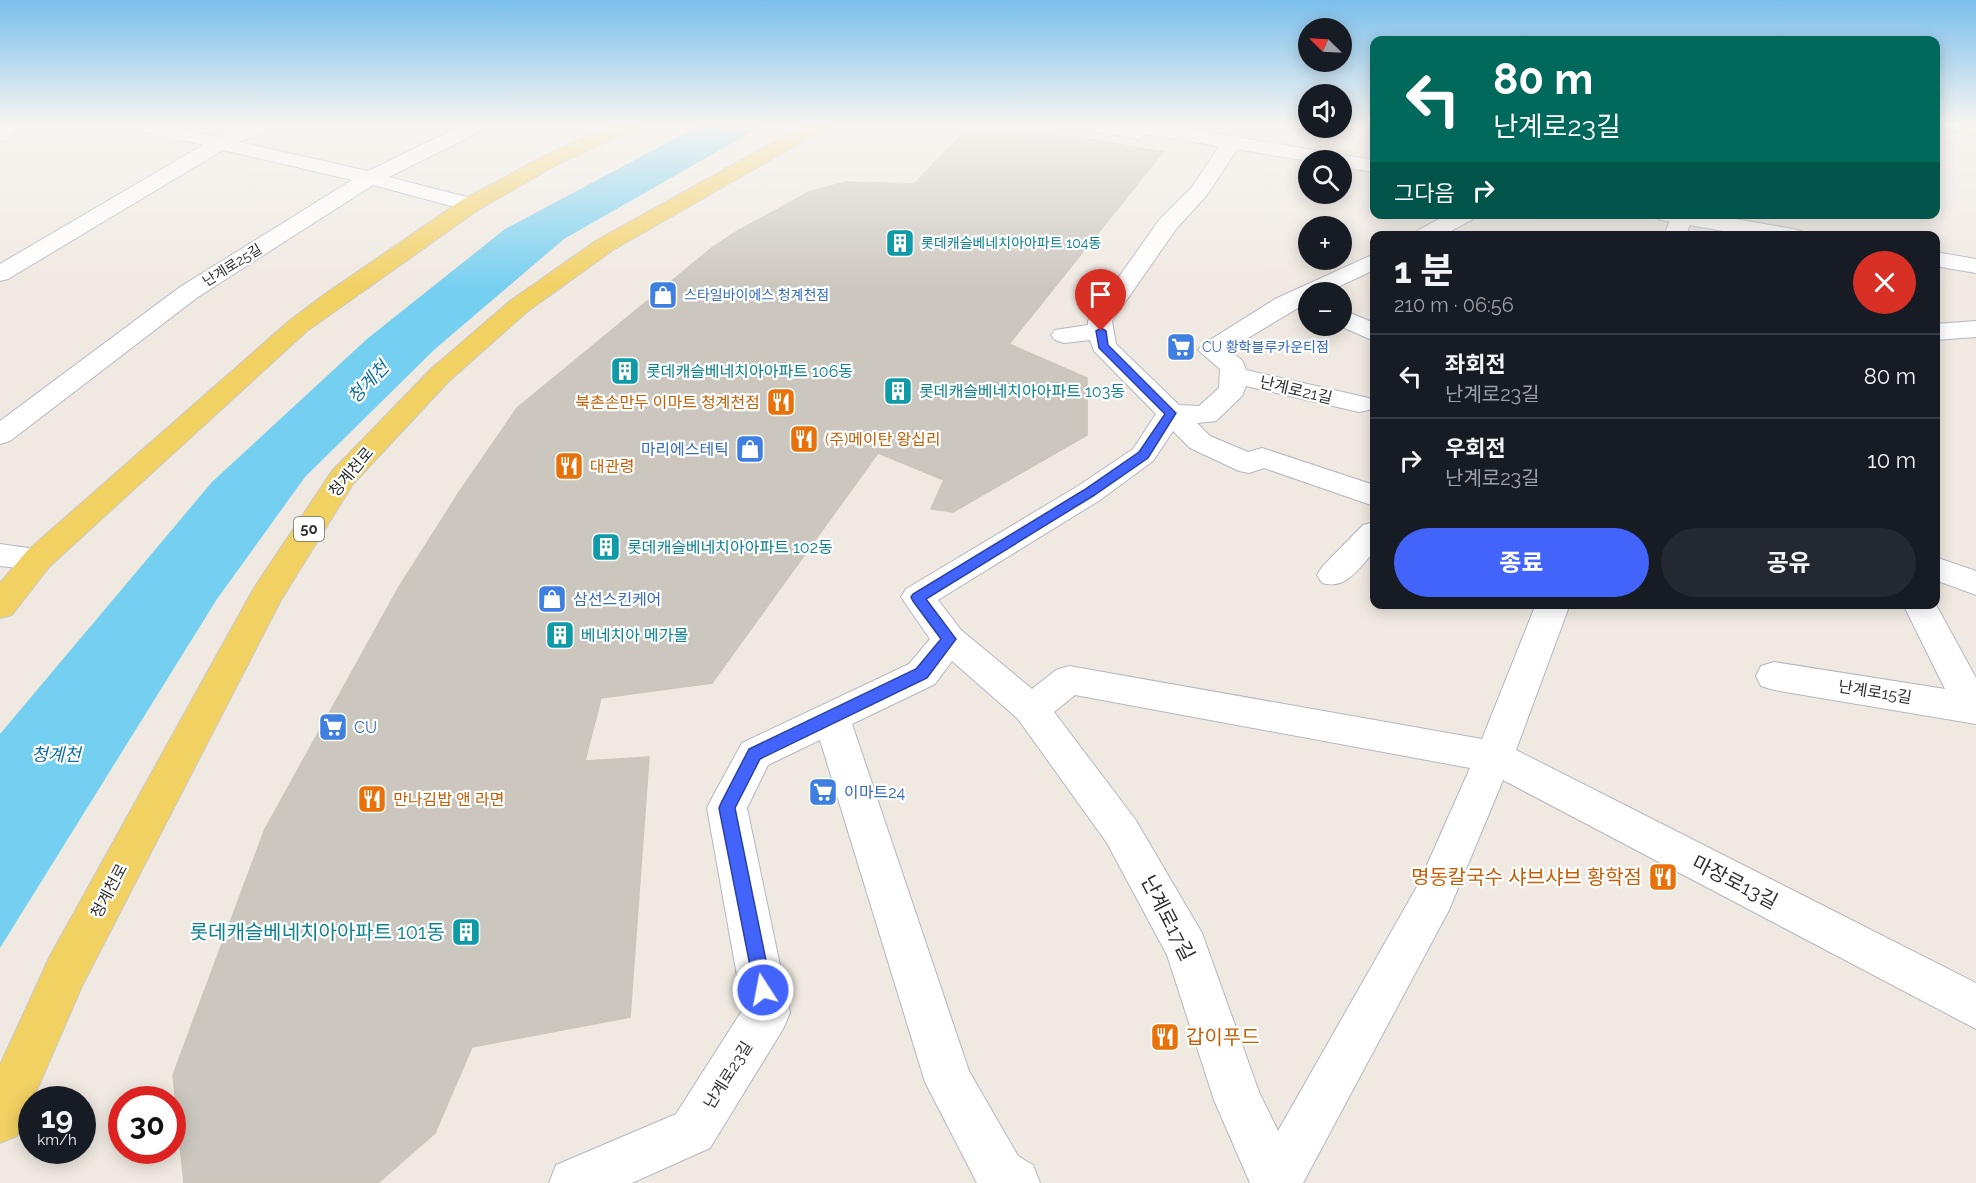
<!DOCTYPE html>
<html lang="ko">
<head>
<meta charset="utf-8">
<style>
  :root { --surface:#171b24; --page:#242831; --text:#f1f3f6; --muted:#9ea1a6; --line:#363941; --accent:#4264fb }
  body { margin:0; font-family:Raleway,"Noto Sans KR",sans-serif; background:var(--page); color:var(--text); height:100vh; display:flex; flex-direction:column; font-size:22px; white-space:nowrap }
  * { box-sizing:border-box; margin:0 }
  p { font-size:20px; color:var(--muted) }
  .icon { flex:none; width:33px; height:33px; fill:none; stroke:currentColor; stroke-width:2; stroke-linecap:round; stroke-linejoin:round }
  .map { position:relative; flex:1; overflow:hidden }
  .side { position:absolute; left:1370px; top:231px; width:570px; height:378px; display:flex; flex-direction:column; background:var(--surface); border-radius:12px; box-shadow:0 3px 15px #0003 }
  .side>* { flex:none }
  .banner { position:absolute; left:1370px; top:36px; width:570px; height:183px; border-radius:12px; box-shadow:0 3px 15px #0003; background:#00695c; color:#fff; overflow:hidden }
  .needle { width:39px; rotate:294deg }
  .fabs { position:absolute; left:1298px; top:18px; display:grid; gap:12px }
  .fabs a { display:grid; place-items:center; width:54px; height:54px; border-radius:50%; background:var(--surface); box-shadow:0 3px 15px #0003; font-size:30px }
  .speed { position:absolute; left:18px; top:1086px; display:flex; gap:12px; font-size:30px; font-weight:700; text-align:center }
  .speed>* { display:grid; place-content:center; width:78px; height:78px; border-radius:50%; background:var(--surface); box-shadow:0 3px 15px #0003; line-height:1 }
  .speed small { font-size:15px; font-weight:400 }
  .speed .limit { border:9px solid #d22; background:#fff; color:#111 }
  .pin { position:absolute; display:grid; place-items:center; width:51px; height:51px; color:#fff; margin:-62px -26px; border-radius:50% 50% 50% 0; rotate:-45deg; box-shadow:0 0 6px #0007 }
  .pin .icon { rotate:45deg }
  .me { position:absolute; width:66px; margin:-33px; rotate:349deg; stroke-linejoin:round; filter:drop-shadow(0 0 4px #0008) }
  .turn { display:flex; align-items:center; gap:21px; height:126px; padding:0 24px; font-size:27px }
  .turn .icon { width:78px; height:78px; stroke-width:2.5 }
  .turn b { display:block; font-size:42px; line-height:51px }
  .then { display:flex; align-items:center; height:57px; padding:0 24px; background:#0003; gap:12px; font-size:22px }
  .round { display:grid; place-items:center; flex:none; width:63px; height:63px; border-radius:32px; background:var(--page) }
  .headline { display:flex; align-items:center; justify-content:space-between; height:102px; padding:0 24px }
  h1 { font-size:36px; font-weight:700; line-height:45px }
  .action { display:flex; gap:12px; margin-top:auto; padding:12px 24px }
  .action a { flex:1; height:69px; border-radius:36px; background:var(--accent); color:#fff; font-size:24px; font-weight:700; line-height:69px; text-align:center }
  .action a+a { background:var(--page); color:var(--text) }
  ul { padding:0; list-style:none }
  li { display:flex; align-items:center; gap:18px; height:84px; padding:0 24px; border-top:2px solid var(--line) }
  li div { flex:1 }
  li b { display:block; font-size:22px }
  li em { font-style:normal }
  .map>svg:first-child { display:block }
  .green { fill:#b6e59e }
  .water { fill:#75cff0 }
  .building { fill:#cbc7bf; stroke:#cbc5ba; stroke-width:1.5 }
  .lines { fill:none; stroke-linecap:round; stroke-linejoin:round }
  .street-casing { stroke:#b4b7c1; stroke-width:2 }
  .secondary-casing { stroke:#b4b7c1; stroke-width:2 }
  .primary-casing { stroke:#c9c9c9; stroke-width:2 }
  .street { fill:#fff; fill-rule:evenodd }
  .secondary { fill:#fff; fill-rule:evenodd }
  .primary { fill:#f2d163; fill-rule:evenodd }
  .route { fill:#4264fb; stroke:#2b41a3; stroke-width:1.5 }
  .labels { text-anchor:middle; dominant-baseline:central; stroke-width:4.5; stroke-linejoin:round; paint-order:stroke }
  .far-culture-label { font-size:14px; fill:#0d838f; stroke:#fff; text-anchor:start }
  .far-street-label { font-size:14px; fill:#2e2e2e; stroke:#fff }
  .far-shop-label { font-size:14px; fill:#366cbe; stroke:#fff; text-anchor:start }
  .shield { fill:#fff; stroke:#6d6d6d; stroke-width:1.5 }
  .shield-label { font-size:15px; font-weight:bold; fill:#2e2e2e }
  .culture-label { font-size:16px; fill:#0d838f; stroke:#fff; text-anchor:start }
  .street-label { font-size:16px; fill:#2e2e2e; stroke:#fff }
  .food-label { font-size:16px; fill:#c56008; stroke:#fff; text-anchor:start }
  .shop-label { font-size:16px; fill:#366cbe; stroke:#fff; text-anchor:start }
  .water-label { font-size:18px; font-style:italic; fill:#0d6fa3; stroke:#fff }
  .near-food-label { font-size:20px; fill:#c56008; stroke:#fff; text-anchor:end }
  .near-street-label { font-size:20px; fill:#2e2e2e; stroke:#fff }
  .near-culture-label { font-size:20px; fill:#0d838f; stroke:#fff; text-anchor:end }
</style>
</head>
<body>
<div class="map">
<svg width="1976" height="1183" viewBox="0 0 1976 1183">
  <rect width="100%" height="100%" fill="#efe9e1"/>
  <path class="green" d="M 1935,123 L 1976,123 L 1976,136 L 1935,131 Z"/>
  <path class="water" d="M 704,123 L 767,123 L 564,239 L 435,349 L 305,477 L 217,599 L 0,948 L 0,734 L 212,482 L 367,339 L 505,229 Z"/>
  <path class="building" d="M 1011,126 L 1163,152 L 1009,344 L 1087,378 L 1087,435 L 953,512 L 931,509 L 944,480 L 878,453 L 712,683 L 601,698 L 585,761 L 649,757 L 630,1017 L 472,1047 L 435,1133 L 378,1183 L 184,1183 L 173,1075 L 265,829 L 399,587 L 458,494 L 517,408 L 713,247 L 736,232 L 809,192 L 845,182 L 914,184 L 963,133 L 969,130 Z"/>
  <g class="lines">
    <g class="street-casing">
      <path id="street" d="M 6,123 L 29,123 L 7,139 L 0,141 L 0,127 Z
        M 123,123 L 157,123 L 217,137 L 250,123 L 275,123 L 273,127 L 239,142 L 368,171 L 467,123 L 491,123 L 489,127 L 389,177 L 478,200 L 481,205 L 478,210 L 470,211 L 373,185 L 198,297 L 10,441 L 0,444 L 0,421 L 180,287 L 352,180 L 223,150 L 8,279 L 0,281 L 0,264 L 203,145 L 125,127 Z
        M 1228,142 L 1235,144 L 1238,148 L 1207,195 L 1176,229 L 1112,321 L 1116,344 L 1179,405 L 1199,406 L 1219,388 L 1220,369 L 1198,350 L 1202,345 L 1275,299 L 1374,254 L 1374,270 L 1327,292 L 1308,292 L 1308,302 L 1228,350 L 1242,360 L 1246,370 L 1369,398 L 1373,404 L 1369,410 L 1359,412 L 1246,386 L 1242,396 L 1216,421 L 1197,423 L 1210,436 L 1248,452 L 1262,448 L 1374,485 L 1374,506 L 1264,468 L 1249,473 L 1239,471 L 1190,448 L 1173,431 L 1153,461 L 1100,500 L 938,600 L 961,630 L 1032,689 L 1056,670 L 1069,666 L 1482,739 L 1536,604 L 1570,604 L 1516,750 L 1976,983 L 1976,1029 L 1503,780 L 1449,910 L 1303,1183 L 1250,1183 L 1214,1100 L 1167,955 L 1107,843 L 1018,719 L 952,661 L 935,684 L 852,724 L 969,1071 L 1018,1156 L 1033,1165 L 1040,1183 L 977,1183 L 925,1082 L 820,740 L 768,765 L 747,808 L 790,1013 L 783,1029 L 710,1148 L 632,1183 L 549,1183 L 556,1165 L 676,1114 L 743,1009 L 707,808 L 713,796 L 742,743 L 909,664 L 930,639 L 901,597 L 906,589 L 1078,486 L 1133,449 L 1156,414 L 1094,351 L 1090,340 L 1064,343 L 1055,340 L 1051,335 L 1055,330 L 1088,325 L 1088,321 L 1159,220 L 1192,187 L 1221,144 ZM 1075,695 L 1470,768 L 1419,883 L 1278,1131 L 1259,1092 L 1202,933 L 1135,819 L 1054,712 Z
        M 1448,214 L 1476,214 L 1473,219 L 1442,236 L 1414,236 L 1417,231 Z
        M 1672,214 L 1690,214 L 1692,217 L 1686,236 L 1664,236 Z
        M 1341,309 L 1374,323 L 1374,341 L 1340,326 Z
        M 1976,321 L 1976,337 L 1935,340 L 1935,324 Z
        M 1374,522 L 1374,552 C 1358,569 1346,590 1322,583 L 1317,575 L 1322,567 L 1363,525 Z
        M 0,544 L 49,551 L 54,559 L 49,567 L 38,570 L 0,566 Z
        M 1935,557 L 1976,571 L 1976,595 L 1935,580 Z
        M 1935,603 L 1976,678 L 1976,724 L 1774,690 L 1761,686 L 1756,676 L 1761,666 L 1774,662 L 1945,689 L 1903,604 Z"/>
    </g>
    <g class="secondary-casing">
      <path id="secondary" d="M 1070,123 L 1151,123 L 1374,160 L 1374,172 L 1341,167 L 1341,160 L 1308,161 L 1147,134 L 1138,139 L 1079,129 L 1072,127 Z
        M 1655,214 L 1707,214 L 1793,229 L 1801,231 L 1804,236 L 1752,236 L 1666,221 L 1658,219 Z
        M 1935,252 L 1976,259 L 1976,273 L 1935,266 Z"/>
    </g>
    <g class="primary-casing">
      <path id="primary" d="M 617,123 L 642,123 L 640,127 L 560,163 L 478,210 L 307,331 L 49,567 L 12,615 L 0,618 L 0,583 L 27,551 L 289,321 L 325,294 L 462,200 L 546,155 Z
        M 808,123 L 835,123 L 833,127 L 817,133 L 613,250 L 528,311 L 449,381 L 353,484 L 281,600 L 82,986 L 17,1136 L 0,1143 L 0,1065 L 50,956 L 254,588 L 332,471 L 431,369 L 510,301 L 597,240 Z"/>
    </g>
    <use href="#street" class="street"/>
    <use href="#secondary" class="secondary"/>
    <use href="#primary" class="primary"/>
  </g>
  <linearGradient id="sky" x2="0" y2="1"><stop stop-color="#7abfeb"/><stop offset="0.43" stop-color="#f8f5f2"/><stop offset="1" stop-color="#f8f5f2" stop-opacity="0"/></linearGradient>
  <rect width="1976" height="289" fill="url(#sky)"/>
  <path class="route" d="M 1101,328 L 1106,331 L 1108,345 L 1176,413 L 1148,458 L 1093,496 L 926,599 L 956,639 L 927,678 L 760,759 L 735,808 L 772,990 L 769,996 L 763,999 L 756,996 L 719,808 L 721,803 L 749,749 L 916,669 L 941,639 L 913,601 L 911,597 L 913,594 L 1084,490 L 1139,452 L 1165,414 L 1099,348 L 1096,331 Z"/>
  <defs>
    <g id="building-square" transform="scale(1.5)"><rect x="-9" y="-9" width="18" height="18" rx="4" fill="#0f9aa8" stroke="#fff"/><path d="M-4-6H4V6H1V3H-1V6H-4ZM-2.5-4.3h1.7v1.8h-1.7ZM.8-4.3h1.7v1.8H.8ZM-2.5-1h1.7V.8h-1.7ZM.8-1h1.7V.8H.8Z" fill="#fff"/></g>
    <g id="shop-square" transform="scale(1.5)"><rect x="-9" y="-9" width="18" height="18" rx="4" fill="#3f7fe0" stroke="#fff"/><path d="M-5-2.5h2.3a2.7 3.5 0 0 1 5.4 0H5L5.5 6h-11ZM-1.5-2.5h3a1.5 2.3 0 0 0-3 0Z" fill="#fff"/></g>
    <g id="supermarket-square" transform="scale(1.5)"><rect x="-9" y="-9" width="18" height="18" rx="4" fill="#3f7fe0" stroke="#fff"/><path d="M-6-5.5h2.5l.6 2H6L4.5 2H-2.5L-4.4-4H-6ZM-1.5 3.2a1.3 1.3 0 1 0 .1 0ZM3 3.2a1.3 1.3 0 1 0 .1 0Z" fill="#fff"/></g>
    <g id="restaurant-square" transform="scale(1.5)"><rect x="-9" y="-9" width="18" height="18" rx="4" fill="#e8710a" stroke="#fff"/><path d="M-5-6h1v4h1v-4h1v4h1v-4h1v5L-1.5 .5V6h-2V.5L-5-1ZM5-6V6H3V1.5H1.5Q1.5-4 5-6Z" fill="#fff"/></g>
  </defs>
  <g fill-rule="evenodd">
    <use href="#building-square" x="900" y="243"/>
    <use href="#shop-square" x="663" y="295"/>
    <use href="#supermarket-square" x="1181" y="347"/>
    <use href="#building-square" x="625" y="371"/>
    <use href="#building-square" x="898" y="391"/>
    <use href="#restaurant-square" x="781" y="402"/>
    <use href="#restaurant-square" x="804" y="439"/>
    <use href="#shop-square" x="750" y="449"/>
    <use href="#restaurant-square" x="569" y="466"/>
    <use href="#building-square" x="606" y="547"/>
    <use href="#shop-square" x="552" y="599"/>
    <use href="#building-square" x="560" y="635"/>
    <use href="#supermarket-square" x="333" y="727"/>
    <use href="#supermarket-square" x="823" y="792"/>
    <use href="#restaurant-square" x="372" y="799"/>
    <use href="#restaurant-square" x="1663" y="877"/>
    <use href="#building-square" x="466" y="932"/>
    <use href="#restaurant-square" x="1165" y="1037"/>
  </g>
  <g class="labels">
    <g class="far-culture-label">
      <text x="921" y="243">롯데캐슬베네치아아파트 104동</text>
    </g>
    <g class="far-street-label">
      <text transform="translate(232 265) rotate(-32)">난계로25길</text>
    </g>
    <g class="far-shop-label">
      <text x="684" y="295">스타일바이에스 청계천점</text>
      <text x="1202" y="347">CU 황학블루카운티점</text>
    </g>
    <rect class="shield" x="294" y="517" width="30" height="24" rx="4.5"/>
    <g class="shield-label">
      <text x="309" y="529">50</text>
    </g>
    <g class="culture-label">
      <text x="646" y="371">롯데캐슬베네치아아파트 106동</text>
      <text x="919" y="391">롯데캐슬베네치아아파트 103동</text>
      <text x="627" y="547">롯데캐슬베네치아아파트 102동</text>
      <text x="581" y="635">베네치아 메가몰</text>
    </g>
    <g class="street-label">
      <text transform="translate(1296 390) rotate(13)">난계로21길</text>
      <text transform="translate(351 472) rotate(-50)">청계천로</text>
      <text transform="translate(1875 692) rotate(9)">난계로15길</text>
      <text transform="translate(109 891) rotate(-62)">청계천로</text>
      <text transform="translate(728 1075) rotate(-58)">난계로23길</text>
    </g>
    <g class="food-label">
      <text x="760" y="402" text-anchor="end">북촌손만두 이마트 청계천점</text>
      <text x="825" y="439">(주)메이탄 왕십리</text>
      <text x="590" y="466">대관령</text>
      <text x="393" y="799">만나김밥 앤 라면</text>
    </g>
    <g class="shop-label">
      <text x="729" y="449" text-anchor="end">마리에스테틱</text>
      <text x="573" y="599">삼선스킨케어</text>
      <text x="354" y="727">CU</text>
      <text x="844" y="792">이마트24</text>
    </g>
    <g class="water-label">
      <text transform="translate(368 382) rotate(-47)">청계천</text>
      <text x="56" y="754">청계천</text>
    </g>
    <g class="near-food-label">
      <text x="1642" y="877">명동칼국수 샤브샤브 황학점</text>
      <text x="1186" y="1037" text-anchor="start">갑이푸드</text>
    </g>
    <g class="near-street-label">
      <text transform="translate(1735 882) rotate(27)">마장로13길</text>
      <text transform="translate(1168 918) rotate(63)">난계로17길</text>
    </g>
    <g class="near-culture-label">
      <text x="445" y="932">롯데캐슬베네치아아파트 101동</text>
    </g>
  </g>
</svg>
<div class="fabs">
<a><svg class="needle" viewBox="-14 -14 28 28"><path d="M0-13l5 13h-10z" fill="#e53935"/><path d="M0 13l5-13h-10z" fill="#9ea1a6"/></svg></a>
<a><svg class="icon" aria-label="sound" viewBox="0 0 24 24"><path d="M4 9h4l5-4v14l-5-4H4zM17 9q2 3 0 6"/></svg></a>
<a><svg class="icon" aria-label="search" viewBox="0 0 24 24"><circle cx="10" cy="10" r="6"/><path d="M15 15l6 6"/></svg></a>
<a>+</a>
<a>−</a>
</div>
<div class="speed"><div>19<small>km/h</small></div><div class="limit">30</div></div>
<div class="pin" style="left:1101px;top:331px;background:#d93025"><svg class="icon" aria-label="arrive" viewBox="0 0 24 24"><path d="M6 21V4h12l-3 4 3 4H6"/></svg></div>
<svg class="me" style="left:763px;top:990px" viewBox="-20 -20 40 40"><circle r="17" fill="#4264fb" stroke="#fff" stroke-width="3"/><path d="M0-11L8 9 0 5-8 9z" fill="#fff"/></svg>
<div class="banner">
<div class="turn"><svg class="icon" aria-label="left" viewBox="0 0 24 24"><path d="M17 20v-9H6M10 6l-5 5 5 5"/></svg><div><b>80 m</b>난계로23길</div></div>
<div class="then">그다음<svg class="icon" aria-label="right" viewBox="0 0 24 24"><path d="M7 20v-9h11M14 6l5 5-5 5"/></svg></div>
</div>
<section class="side">
<div class="headline"><div><h1>1 분</h1><p>210 m · 06:56</p></div><a class="round" style="background:#d93025;color:#fff"><svg class="icon" aria-label="close" viewBox="0 0 24 24"><path d="M6 6l12 12M18 6L6 18"/></svg></a></div>
<ul>
<li><svg class="icon" aria-label="left" viewBox="0 0 24 24"><path d="M17 20v-9H6M10 6l-5 5 5 5"/></svg><div><b>좌회전</b><p>난계로23길</p></div><em>80 m</em></li>
<li><svg class="icon" aria-label="right" viewBox="0 0 24 24"><path d="M7 20v-9h11M14 6l5 5-5 5"/></svg><div><b>우회전</b><p>난계로23길</p></div><em>10 m</em></li>
</ul>
<div class="action"><a>종료</a><a>공유</a></div>
</section>
</div>
</body>
</html>
